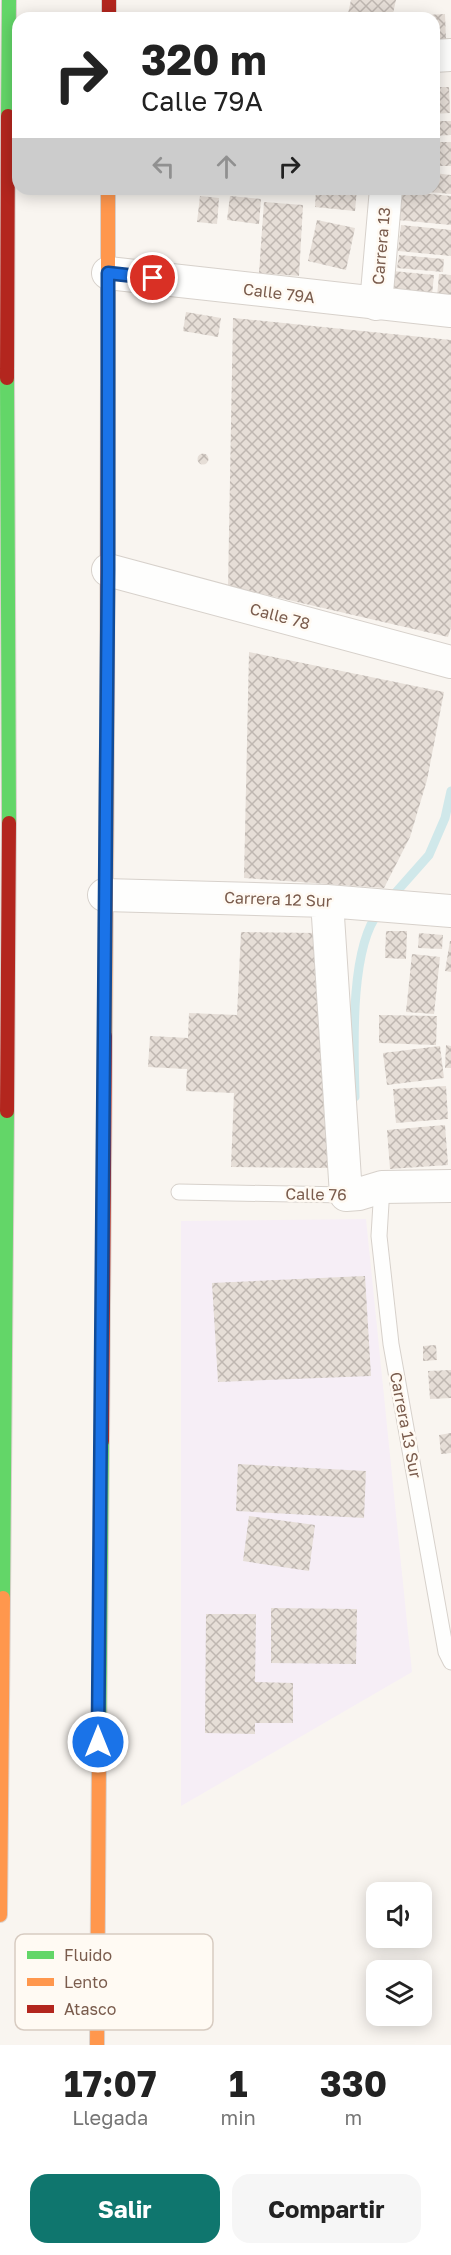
<!DOCTYPE html>
<html lang="es">
<head>
<meta charset="utf-8">
<style>
  :root { --surface:#fff; --page:#f6f6f6; --text:#222; --muted:#767676; --accent:#0f766e }
  body { margin:0; font-family:"Golos Text",sans-serif; background:var(--page); color:var(--text); height:100vh; display:flex; flex-direction:column; font-size:22px; white-space:nowrap }
  * { box-sizing:border-box; margin:0 }
  p { font-size:20px; color:var(--muted) }
  .icon { flex:none; width:33px; height:33px; fill:none; stroke:currentColor; stroke-width:2; stroke-linecap:round; stroke-linejoin:round }
  .map { position:relative; height:2045px; overflow:hidden }
  .panel { display:flex; flex-direction:column; background:var(--surface); flex:1 }
  .panel>* { flex:none }
  .hud { position:absolute; left:12px; top:12px; width:428px; height:183px; border-radius:18px; box-shadow:0 3px 15px #0003; background:#fff; color:var(--text); overflow:hidden }
  .buttons { position:absolute; left:366px; top:1882px; display:grid; gap:12px }
  .buttons a { display:grid; place-items:center; width:66px; height:66px; border-radius:12px; background:var(--surface); box-shadow:0 3px 15px #0003; font-size:30px }
  .pin { position:absolute; display:grid; place-items:center; width:51px; height:51px; color:#fff; margin:-26px; border:3px solid #fff; border-radius:50%; box-shadow:0 2px 6px #0007 }
  .me { position:absolute; width:66px; margin:-33px; rotate:0deg; stroke-linejoin:round; filter:drop-shadow(0 0 4px #0008) }
  .turn { display:flex; align-items:center; gap:21px; height:126px; padding:0 30px; font-size:27px }
  .turn .icon { width:78px; height:78px; stroke-width:2.5 }
  .turn b { display:block; font-size:42px; line-height:51px }
  .lanes { display:flex; align-items:center; height:57px; padding:0 30px; background:#0003; justify-content:center; gap:30px; direction:ltr }
  .lanes .off { opacity:.35 }
  .eta { display:flex; justify-content:space-evenly; align-items:center; height:102px; text-align:center }
  .eta b { font-size:36px; font-weight:700; line-height:42px }
  .primary-button { display:flex; gap:12px; margin-top:auto; padding:12px 30px }
  .primary-button a { flex:1; height:69px; border-radius:18px; background:var(--accent); color:#fff; font-size:24px; font-weight:700; line-height:69px; text-align:center }
  .primary-button a+a { background:var(--page); color:var(--text) }
  .map>svg:first-child { display:block }
  .education { fill:#f6eef6 }
  .lines { fill:none; stroke-linecap:round; stroke-linejoin:round }
  .stream { stroke:#d0e8ea; stroke-width:9 }
  .building { fill:url(#building-cross-hatch) }
  .lane-casing { stroke:#d7d1cb; stroke-width:17 }
  .street-casing { stroke:#d7d1cb; stroke-width:34 }
  .fast-casing { stroke:#dad1cc; stroke-width:16 }
  .slow-casing { stroke:#dad1cc; stroke-width:16 }
  .jam-casing { stroke:#dad1cc; stroke-width:16 }
  .lane { stroke:#fefefd; stroke-width:15 }
  .street { stroke:#fefefd; stroke-width:32 }
  .fast { stroke:#63d668; stroke-width:14 }
  .slow { stroke:#ff974d; stroke-width:14 }
  .jam { stroke:#b3261e; stroke-width:14 }
  .route-casing { stroke:#114b97; stroke-width:15 }
  .route { stroke:#1a73e8; stroke-width:10 }
  .labels { text-anchor:middle; dominant-baseline:central; stroke-width:5; stroke-linejoin:round; paint-order:stroke }
  .street-label { font-size:16px; fill:#7a5c4d; stroke:#fffaf3 }
  .key { fill:#fffaf3; stroke:#d7cbc1; stroke-width:1.5 }
  .key-label { font-size:16px; fill:#7a5c4d }
</style>
</head>
<body>
<div class="map">
<svg width="451" height="2045" viewBox="0 0 451 2045">
  <defs>
    <pattern id="building-cross-hatch" width="8" height="8" patternUnits="userSpaceOnUse" patternTransform="scale(1.5)"><rect width="8" height="8" fill="#e6ded7"/><path d="M0 0l8 8M0 8l8-8" fill="none" stroke="#bfb7b1"/></pattern>
  </defs>
  <rect width="100%" height="100%" fill="#f9f5f0"/>
  <path class="education" d="M 366,1219 L 412,1672 L 181,1806 L 181,1221 Z"/>
  <g class="lines">
    <path class="stream" d="M 390,899 L 429,855 L 445,818 L 451,791
      M 355,1097 C 354,1051 349,948 379,912"/>
  </g>
  <path class="building" d="M 351,0 L 396,0 L 392,18 L 347,18 Z
    M 445,14 L 446,41 L 434,42 L 434,18 L 426,18 L 425,15 Z
    M 434,87 L 449,87 L 450,113 L 434,114 Z
    M 434,121 L 451,121 L 451,135 L 434,136 Z
    M 434,142 L 451,142 L 451,166 L 434,166 Z
    M 434,173 L 451,175 L 451,194 L 418,191 L 434,189 Z
    M 316,189 L 357,189 L 355,211 L 315,207 Z
    M 400,191 L 451,196 L 451,225 L 398,220 Z
    M 200,196 L 219,198 L 217,224 L 197,222 Z
    M 230,196 L 261,199 L 259,224 L 227,220 Z
    M 264,202 L 303,205 L 299,276 L 259,273 Z
    M 317,220 L 355,228 L 346,270 L 308,261 Z
    M 401,225 L 451,230 L 451,256 L 398,251 Z
    M 399,255 L 444,259 L 443,272 L 397,268 Z
    M 393,271 L 434,275 L 432,294 L 391,290 Z
    M 439,274 L 451,275 L 451,299 L 437,297 Z
    M 186,312 L 221,318 L 218,337 L 183,331 Z
    M 233,318 L 451,340 L 451,627 L 448,637 L 228,586 Z
    M197.5 459a5.5 5.5 0 1 1 11 0a5.5 5.5 0 1 1-11 0Z
    M 249,652 L 444,692 L 427,780 L 410,837 L 384,888 L 244,878 Z
    M 386,931 L 407,931 L 406,959 L 385,958 Z
    M 241,932 L 317,933 L 335,1168 L 231,1167 L 234,1093 L 186,1091 L 187,1069 L 148,1067 L 150,1036 L 188,1038 L 189,1013 L 237,1015 Z
    M 419,933 L 443,935 L 442,949 L 418,948 Z
    M 450,941 L 451,941 L 451,972 L 445,971 Z
    M 412,954 L 440,957 L 434,1014 L 406,1012 Z
    M 379,1015 L 437,1016 L 436,1045 L 379,1043 Z
    M 446,1045 L 451,1046 L 451,1068 L 445,1068 Z
    M 440,1046 L 444,1078 L 387,1085 L 383,1053 Z
    M 446,1086 L 448,1119 L 396,1123 L 393,1089 Z
    M 445,1125 L 448,1165 L 390,1169 L 387,1130 Z
    M 365,1276 L 371,1376 L 218,1382 L 212,1283 Z
    M 436,1345 L 437,1360 L 423,1361 L 423,1346 Z
    M 451,1370 L 451,1398 L 430,1399 L 428,1371 Z
    M 451,1433 L 451,1453 L 441,1454 L 439,1435 Z
    M 238,1464 L 366,1471 L 364,1518 L 236,1511 Z
    M 249,1516 L 315,1525 L 309,1571 L 243,1561 Z
    M 271,1608 L 357,1609 L 356,1664 L 271,1663 Z
    M 206,1614 L 256,1614 L 255,1682 L 293,1683 L 293,1723 L 255,1723 L 255,1734 L 205,1733 Z"/>
  <g class="lines">
    <g class="lane-casing">
      <path id="lane" d="M 382,1187 L 379,1236 L 391,1344 L 446,1652 L 451,1662
        M 179,1192 L 346,1195"/>
    </g>
    <g class="street-casing">
      <path id="street" d="M 434,56 L 451,55
        M 108,273 L 451,311
        M 376,304 L 386,189
        M 108,570 L 451,662
        M 104,895 L 327,901 L 451,911
        M 327,901 L 346,1195 L 359,1194 L 382,1187 L 451,1186"/>
    </g>
    <g class="fast-casing">
      <path id="fast" d="M 8,116 L 9,0
        M 7,378 L 9,823
        M 3,1598 L 7,1111
        M 99,1758 L 102,1441"/>
    </g>
    <g class="slow-casing">
      <path id="slow" d="M 108,189 L 108,375
        M 105,1036 L 107,733
        M 0,1915 L 3,1598
        M 97,2045 L 99,1758"/>
    </g>
    <g class="jam-casing">
      <path id="jam" d="M 109,0 L 109,18
        M 7,378 L 8,116
        M 107,733 L 108,375
        M 7,1111 L 9,823
        M 102,1441 L 105,1036"/>
    </g>
    <use href="#lane" class="lane"/>
    <use href="#street" class="street"/>
    <use href="#fast" class="fast"/>
    <use href="#slow" class="slow"/>
    <use href="#jam" class="jam"/>
  </g>
  <g class="lines">
    <g class="route-casing">
      <path id="route" d="M 98,1742 L 108,570 L 108,273 L 153,278"/>
    </g>
    <use href="#route" class="route"/>
  </g>
  <g class="labels">
    <g class="street-label">
      <text transform="translate(381 246) rotate(-85)">Carrera 13</text>
      <text transform="translate(279 293) rotate(7)">Calle 79A</text>
      <text transform="translate(280 616) rotate(15)">Calle 78</text>
      <text transform="translate(278 899) rotate(2)">Carrera 12 Sur</text>
      <text transform="translate(316 1194) rotate(1)">Calle 76</text>
      <text transform="translate(406 1425) rotate(79)">Carrera 13 Sur</text>
    </g>
  </g>
  <rect x="15" y="1934" width="198" height="96" rx="9" class="key"/>
  <rect x="27" y="1951" width="27" height="8" fill="#63d668"/>
  <rect x="27" y="1978" width="27" height="8" fill="#ff974d"/>
  <rect x="27" y="2005" width="27" height="8" fill="#b3261e"/>
  <g class="key-label">
    <text x="64" y="1961">Fluido</text>
    <text x="64" y="1988">Lento</text>
    <text x="64" y="2015">Atasco</text>
  </g>
</svg>
<div class="buttons">
<a><svg class="icon" aria-label="sound" viewBox="0 0 24 24"><path d="M4 9h4l5-4v14l-5-4H4zM17 9q2 3 0 6"/></svg></a>
<a><svg class="icon" aria-label="layers" viewBox="0 0 24 24"><path d="M12 4l9 5-9 5-9-5zM3 14l9 5 9-5"/></svg></a>
</div>
<div class="pin" style="left:153px;top:278px;background:#d93025"><svg class="icon" aria-label="arrive" viewBox="0 0 24 24"><path d="M6 21V4h12l-3 4 3 4H6"/></svg></div>
<svg class="me" style="left:98px;top:1742px" viewBox="-20 -20 40 40"><circle r="17" fill="#1a73e8" stroke="#fff" stroke-width="3"/><path d="M0-11L8 9 0 5-8 9z" fill="#fff"/></svg>
<div class="hud">
<div class="turn"><svg class="icon" aria-label="right" viewBox="0 0 24 24"><path d="M7 20v-9h11M14 6l5 5-5 5"/></svg><div><b>320 m</b>Calle 79A</div></div>
<div class="lanes"><svg class="icon off" aria-label="left" viewBox="0 0 24 24"><path d="M17 20v-9H6M10 6l-5 5 5 5"/></svg><svg class="icon off" aria-label="ahead" viewBox="0 0 24 24"><path d="M12 20V5M6 11l6-6 6 6"/></svg><svg class="icon" aria-label="right" viewBox="0 0 24 24"><path d="M7 20v-9h11M14 6l5 5-5 5"/></svg></div>
</div>
</div>
<section class="panel">
<div class="eta">
<div><b>17:07</b><p>Llegada</p></div>
<div><b>1</b><p>min</p></div>
<div><b>330</b><p>m</p></div>
</div>
<div class="primary-button"><a>Salir</a><a>Compartir</a></div>
</section>
</body>
</html>
